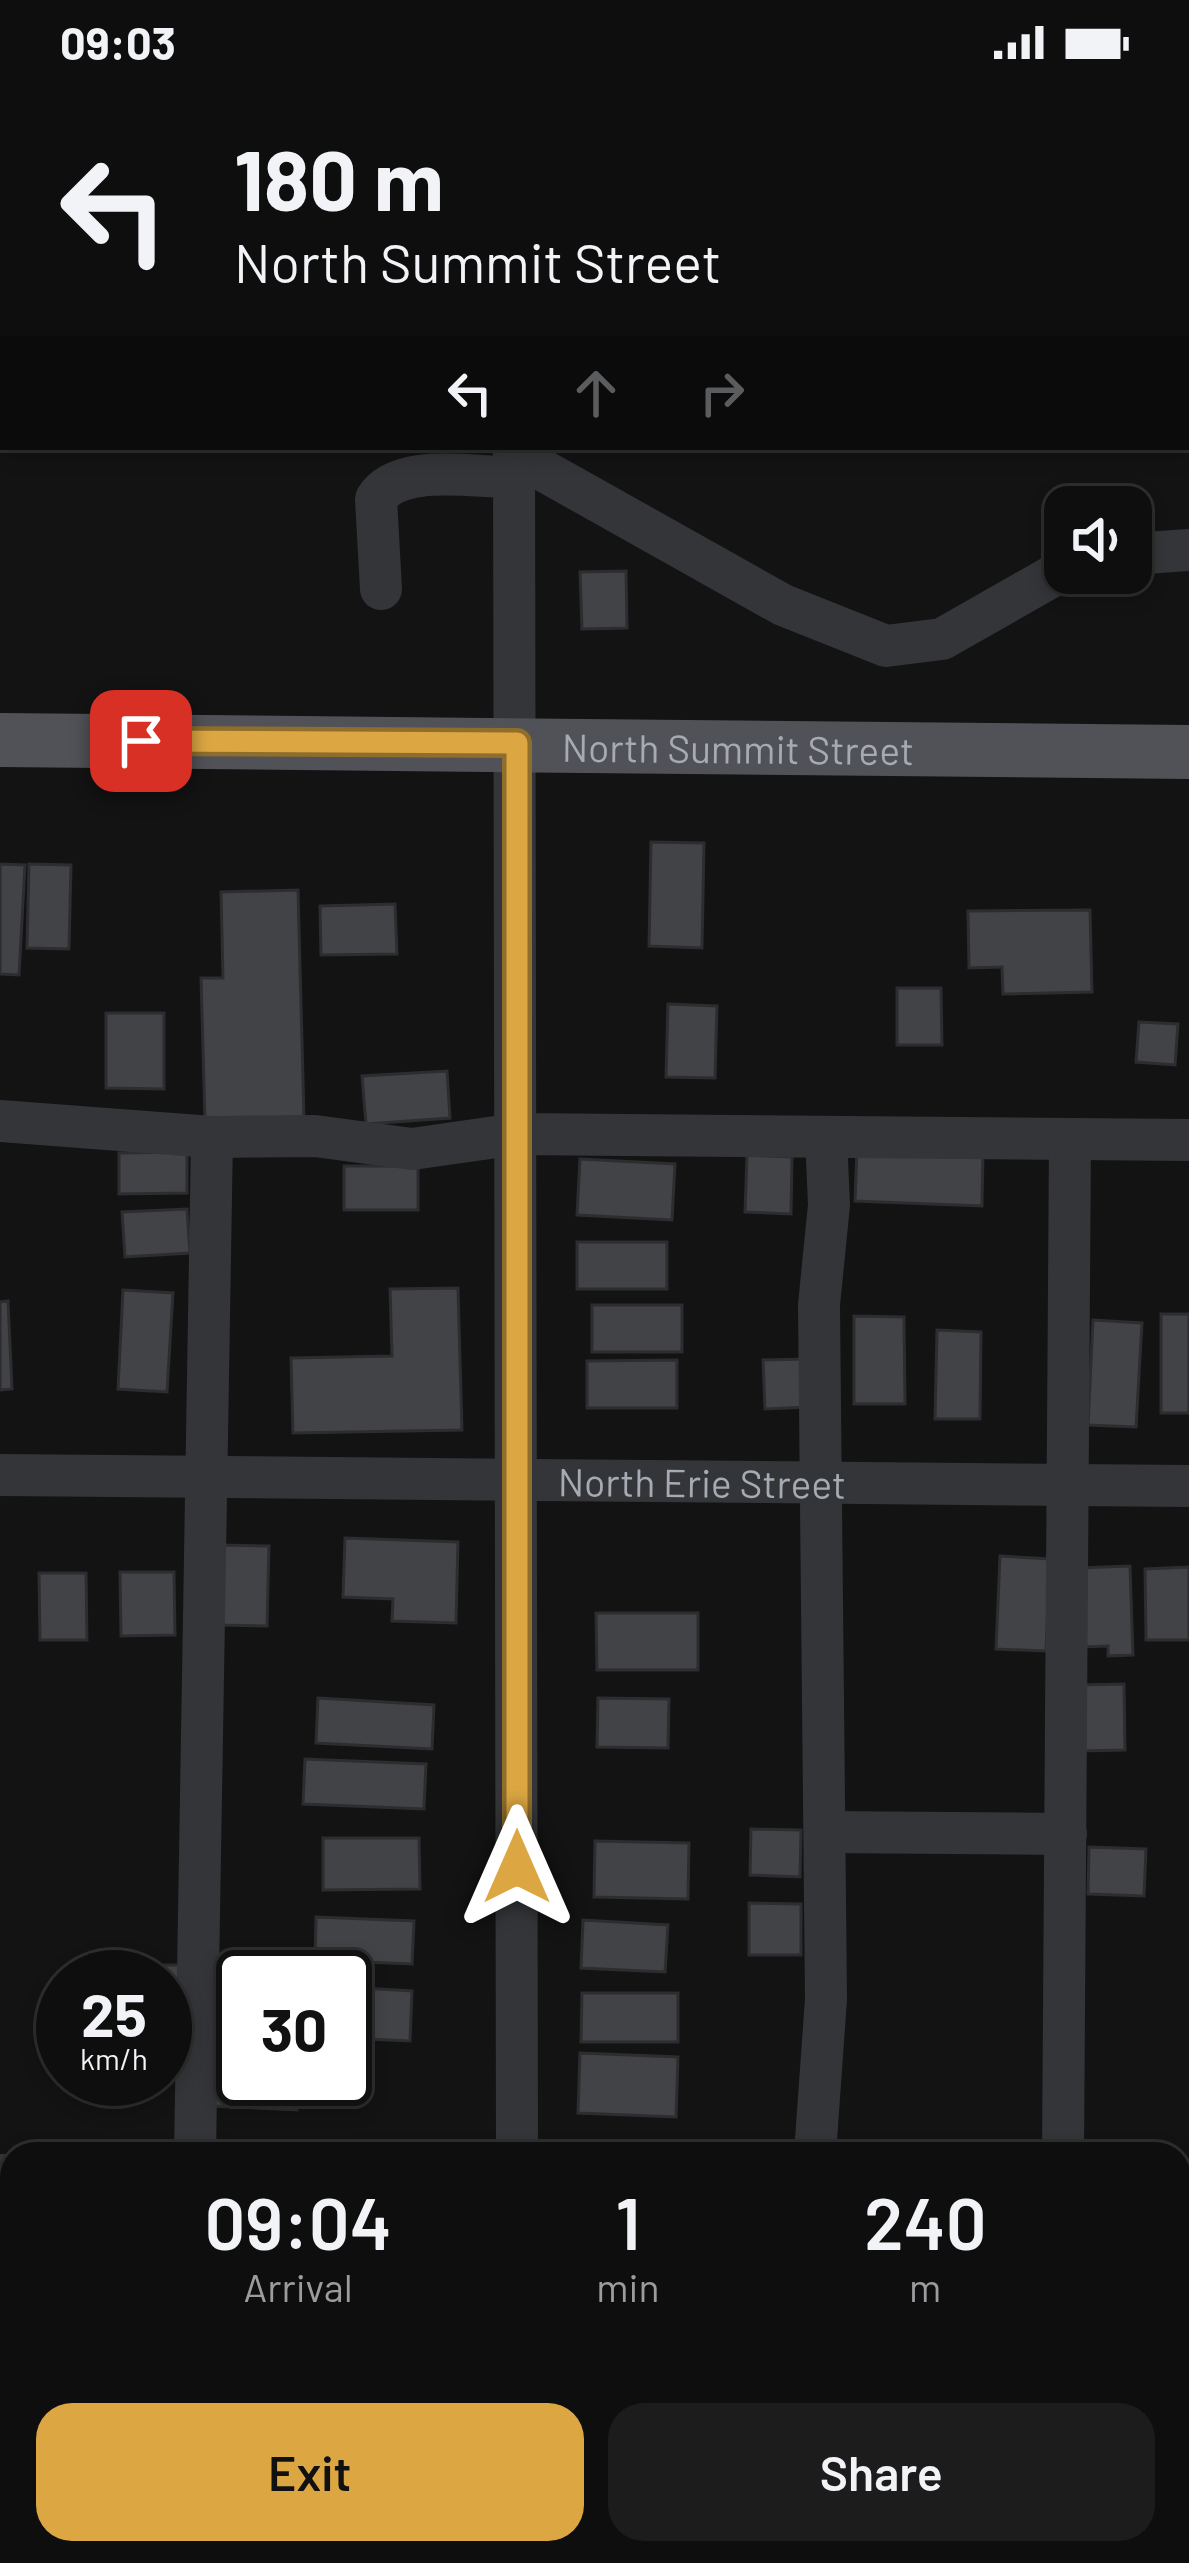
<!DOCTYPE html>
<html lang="en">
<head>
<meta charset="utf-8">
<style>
  :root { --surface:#0e0e0f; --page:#1c1c1d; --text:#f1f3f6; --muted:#9b9c9e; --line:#2e2e2f; --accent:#dca743 }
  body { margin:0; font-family:Barlow,sans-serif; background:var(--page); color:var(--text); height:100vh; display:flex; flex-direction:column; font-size:45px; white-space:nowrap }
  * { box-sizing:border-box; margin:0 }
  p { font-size:39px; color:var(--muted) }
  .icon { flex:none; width:66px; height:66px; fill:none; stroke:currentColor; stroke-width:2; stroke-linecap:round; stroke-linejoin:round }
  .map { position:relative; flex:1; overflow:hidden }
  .details { position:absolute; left:0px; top:2058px; width:1191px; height:423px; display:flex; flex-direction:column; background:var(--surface); border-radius:36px 36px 0 0; box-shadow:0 6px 18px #0003,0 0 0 3px var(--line) }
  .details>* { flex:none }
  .guide { position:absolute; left:0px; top:0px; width:1191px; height:366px; box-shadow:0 6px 18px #0003,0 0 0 3px var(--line); background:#0e0e0f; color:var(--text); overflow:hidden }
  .controls { position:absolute; left:1044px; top:402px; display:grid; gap:24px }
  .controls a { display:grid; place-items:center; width:108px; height:108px; border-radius:24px; background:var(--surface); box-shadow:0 6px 18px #0003,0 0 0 3px var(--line); font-size:60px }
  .speed { position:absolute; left:36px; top:1866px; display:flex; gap:24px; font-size:60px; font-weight:700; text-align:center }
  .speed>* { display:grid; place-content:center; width:156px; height:156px; border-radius:50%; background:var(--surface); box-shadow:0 6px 18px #0003,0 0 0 3px var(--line); line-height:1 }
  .speed small { font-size:30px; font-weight:400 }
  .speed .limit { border:6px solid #111; border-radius:18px; background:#fff; color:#111 }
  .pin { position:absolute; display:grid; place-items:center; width:102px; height:102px; color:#fff; margin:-51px; border-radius:24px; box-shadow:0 6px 18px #0006 }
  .me { position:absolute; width:132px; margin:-66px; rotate:0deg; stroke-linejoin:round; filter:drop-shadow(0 0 9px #0008) }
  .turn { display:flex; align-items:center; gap:42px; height:252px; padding:0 36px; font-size:54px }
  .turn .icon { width:156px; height:156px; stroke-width:2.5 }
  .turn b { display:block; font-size:84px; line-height:102px }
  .lanes { display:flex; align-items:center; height:114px; padding:0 36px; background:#0003; justify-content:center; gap:60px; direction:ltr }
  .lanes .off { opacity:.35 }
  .eta { display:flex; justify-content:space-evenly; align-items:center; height:204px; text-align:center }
  .eta b { font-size:72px; font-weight:600; line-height:84px }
  .button { display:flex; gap:24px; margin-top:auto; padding:24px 36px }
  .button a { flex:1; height:138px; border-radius:36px; background:var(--accent); color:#111; font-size:48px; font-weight:600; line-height:138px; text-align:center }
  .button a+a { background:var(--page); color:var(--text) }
  .status { display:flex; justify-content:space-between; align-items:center; height:84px; padding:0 60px; background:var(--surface); direction:ltr }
  .status svg { height:33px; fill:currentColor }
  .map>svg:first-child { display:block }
  .building { fill:#424347; stroke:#2d2d30; stroke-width:3 }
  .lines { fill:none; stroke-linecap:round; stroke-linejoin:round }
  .minor { stroke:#343538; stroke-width:42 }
  .major { stroke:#505257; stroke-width:54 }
  .rail-casing { stroke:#4d4f53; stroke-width:14 }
  .rail { stroke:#0e0e0f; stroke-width:9; stroke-dasharray:27; stroke-linecap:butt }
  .route-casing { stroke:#8f6d2c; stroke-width:30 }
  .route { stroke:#dca743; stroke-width:21 }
  .labels { text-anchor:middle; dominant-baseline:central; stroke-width:10; stroke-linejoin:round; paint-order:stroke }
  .street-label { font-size:39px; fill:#a6aab3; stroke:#0e0e0f }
</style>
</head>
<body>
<div class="status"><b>09:03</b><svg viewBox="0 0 49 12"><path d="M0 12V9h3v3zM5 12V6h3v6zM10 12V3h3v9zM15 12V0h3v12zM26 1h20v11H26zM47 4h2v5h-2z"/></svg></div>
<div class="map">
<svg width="1189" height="2479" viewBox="0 0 1189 2479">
  <rect width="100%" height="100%" fill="#131314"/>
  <path class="building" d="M 626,487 L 627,544 L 582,545 L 580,488 Z
    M 651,758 L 704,759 L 702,864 L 649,862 Z
    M 0,780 L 25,781 L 19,891 L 0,890 Z
    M 29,780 L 71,781 L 69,865 L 27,864 Z
    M 298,806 L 304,1034 L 205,1036 L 201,894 L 223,894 L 221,808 Z
    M 395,820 L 397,870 L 321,871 L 320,822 Z
    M 1090,826 L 1092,908 L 1003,910 L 1002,883 L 969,884 L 968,827 Z
    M 897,904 L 941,904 L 942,961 L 897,961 Z
    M 668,920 L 717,922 L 715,994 L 666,993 Z
    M 106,929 L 164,929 L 164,1005 L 106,1004 Z
    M 1139,938 L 1178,940 L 1175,981 L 1136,978 Z
    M 447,987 L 450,1034 L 366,1040 L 362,992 Z
    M 857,1063 L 983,1067 L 982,1122 L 855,1117 Z
    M 187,1068 L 187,1109 L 119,1110 L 119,1069 Z
    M 747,1071 L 792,1073 L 791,1130 L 745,1128 Z
    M 580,1075 L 675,1080 L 672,1136 L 577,1131 Z
    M 344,1082 L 418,1082 L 418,1126 L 344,1126 Z
    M 187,1125 L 190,1169 L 125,1173 L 122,1128 Z
    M 577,1158 L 667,1158 L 667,1205 L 577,1205 Z
    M 458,1204 L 462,1346 L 293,1349 L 291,1274 L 392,1272 L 390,1205 Z
    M 123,1206 L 173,1209 L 167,1308 L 118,1305 Z
    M 8,1217 L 12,1305 L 0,1306 L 0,1218 Z
    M 592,1221 L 682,1221 L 682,1268 L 592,1268 Z
    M 1161,1230 L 1189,1230 L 1189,1329 L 1161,1329 Z
    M 854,1232 L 904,1233 L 905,1320 L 854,1320 Z
    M 1093,1236 L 1142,1239 L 1136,1343 L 1088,1341 Z
    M 937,1246 L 981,1248 L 980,1335 L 935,1335 Z
    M 807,1275 L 809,1323 L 765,1325 L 763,1276 Z
    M 677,1276 L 677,1324 L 587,1324 L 587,1277 Z
    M 345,1454 L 458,1458 L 456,1539 L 392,1537 L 393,1515 L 343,1513 Z
    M 217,1461 L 269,1462 L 267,1542 L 215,1541 Z
    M 1000,1472 L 1050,1475 L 1046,1567 L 996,1565 Z
    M 1130,1482 L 1133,1571 L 1108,1572 L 1108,1562 L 1080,1563 L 1078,1484 Z
    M 1189,1483 L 1189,1556 L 1146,1556 L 1145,1485 Z
    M 120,1488 L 174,1488 L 175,1551 L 121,1552 Z
    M 39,1489 L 86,1489 L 87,1556 L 40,1556 Z
    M 596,1529 L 698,1529 L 698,1586 L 597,1586 Z
    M 1124,1600 L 1125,1666 L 1079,1667 L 1078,1601 Z
    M 318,1614 L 434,1621 L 432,1665 L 316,1659 Z
    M 598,1614 L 669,1615 L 668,1664 L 597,1663 Z
    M 305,1675 L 426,1680 L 424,1725 L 303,1720 Z
    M 751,1745 L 801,1746 L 800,1793 L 750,1791 Z
    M 323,1754 L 419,1754 L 420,1805 L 323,1806 Z
    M 595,1757 L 689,1759 L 688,1815 L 594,1813 Z
    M 1089,1763 L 1146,1765 L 1144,1812 L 1088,1810 Z
    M 749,1819 L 801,1820 L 801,1871 L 749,1871 Z
    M 316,1833 L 414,1837 L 412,1880 L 315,1876 Z
    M 583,1836 L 668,1841 L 665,1888 L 581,1884 Z
    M 133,1881 L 182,1881 L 184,1990 L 165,1991 L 165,1893 L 133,1893 Z
    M 228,1889 L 275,1890 L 243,1893 L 243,1935 L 227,1935 Z
    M 345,1903 L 412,1907 L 410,1957 L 345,1954 Z
    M 582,1909 L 678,1909 L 678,1958 L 581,1958 Z
    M 215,1962 L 243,1964 L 243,1995 L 321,1995 L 321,1997 L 298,1996 L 297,2026 L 212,2022 Z
    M 580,1969 L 678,1973 L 676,2033 L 578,2029 Z
    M 332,2469 L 423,2469 L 423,2479 L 332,2479 Z
    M 74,2472 L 127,2474 L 127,2479 L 74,2479 Z"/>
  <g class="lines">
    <g class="minor">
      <path d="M 546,3 L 548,0"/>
      <path d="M 514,363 L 517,2070"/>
      <path d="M 514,370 L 783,521 L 886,562 L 942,555 L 1065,485"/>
      <path d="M 1131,470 L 1189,466"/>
      <path d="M 381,505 L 376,415 C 398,378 475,394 513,393"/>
      <path d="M 0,1037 L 212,1053 L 315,1052 L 412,1065 L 517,1050 L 1189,1056"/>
      <path id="s1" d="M 0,1391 L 1189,1402"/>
      <path d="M 825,1748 L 1066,1750"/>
      <path d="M 195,2070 L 212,1053"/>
      <path d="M 815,2070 L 826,1915 L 819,1221 L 829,1121 L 826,1053"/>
      <path d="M 1063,2070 L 1070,1055"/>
      <path d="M 0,2091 L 12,2091"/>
      <path d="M 1179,2099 L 1189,2099"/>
      <path d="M 0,2385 L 12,2385"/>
      <path d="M 206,2479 L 206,2469"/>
      <path d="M 511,2479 L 511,2469"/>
      <path d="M 796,2479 L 796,2469"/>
      <path d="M 1038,2479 L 1038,2469"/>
    </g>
    <path class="major" id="s2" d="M 0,656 L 1189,668"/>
    <g class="rail-casing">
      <path id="rail" d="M 1050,3 L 1068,0
        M 1188,9 L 1189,9
        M 1188,200 L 1189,200
        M 0,289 L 3,288"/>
    </g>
    <use href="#rail" class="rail"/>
  </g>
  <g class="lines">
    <g class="route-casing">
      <path id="route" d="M 141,657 L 517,659 L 517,1783"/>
    </g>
    <use href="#route" class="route"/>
  </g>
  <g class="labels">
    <g class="street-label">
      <text stroke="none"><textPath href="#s2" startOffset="738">North Summit Street</textPath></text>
      <text stroke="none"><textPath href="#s1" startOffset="702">North Erie Street</textPath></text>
    </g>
  </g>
</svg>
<div class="controls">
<a><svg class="icon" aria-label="sound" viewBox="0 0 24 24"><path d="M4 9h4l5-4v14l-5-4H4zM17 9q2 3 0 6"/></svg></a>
</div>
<div class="speed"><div>25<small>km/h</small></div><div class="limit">30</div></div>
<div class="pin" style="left:141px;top:657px;background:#d93025"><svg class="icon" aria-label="arrive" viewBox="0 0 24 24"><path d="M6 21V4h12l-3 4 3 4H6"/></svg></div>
<svg class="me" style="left:517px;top:1783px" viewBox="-20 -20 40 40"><path d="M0-17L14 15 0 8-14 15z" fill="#dca743" stroke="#fff" stroke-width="4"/></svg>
<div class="guide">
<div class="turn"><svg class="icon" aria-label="left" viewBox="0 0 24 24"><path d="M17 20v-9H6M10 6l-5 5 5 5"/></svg><div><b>180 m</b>North Summit Street</div></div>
<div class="lanes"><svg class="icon" aria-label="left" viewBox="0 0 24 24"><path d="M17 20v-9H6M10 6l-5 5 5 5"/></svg><svg class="icon off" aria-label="ahead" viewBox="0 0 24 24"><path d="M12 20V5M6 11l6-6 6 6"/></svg><svg class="icon off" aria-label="right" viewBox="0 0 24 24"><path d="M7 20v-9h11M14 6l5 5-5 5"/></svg></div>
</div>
<section class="details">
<div class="eta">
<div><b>09:04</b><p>Arrival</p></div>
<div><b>1</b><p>min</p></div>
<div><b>240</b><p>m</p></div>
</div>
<div class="button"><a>Exit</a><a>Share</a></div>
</section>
</div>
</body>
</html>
